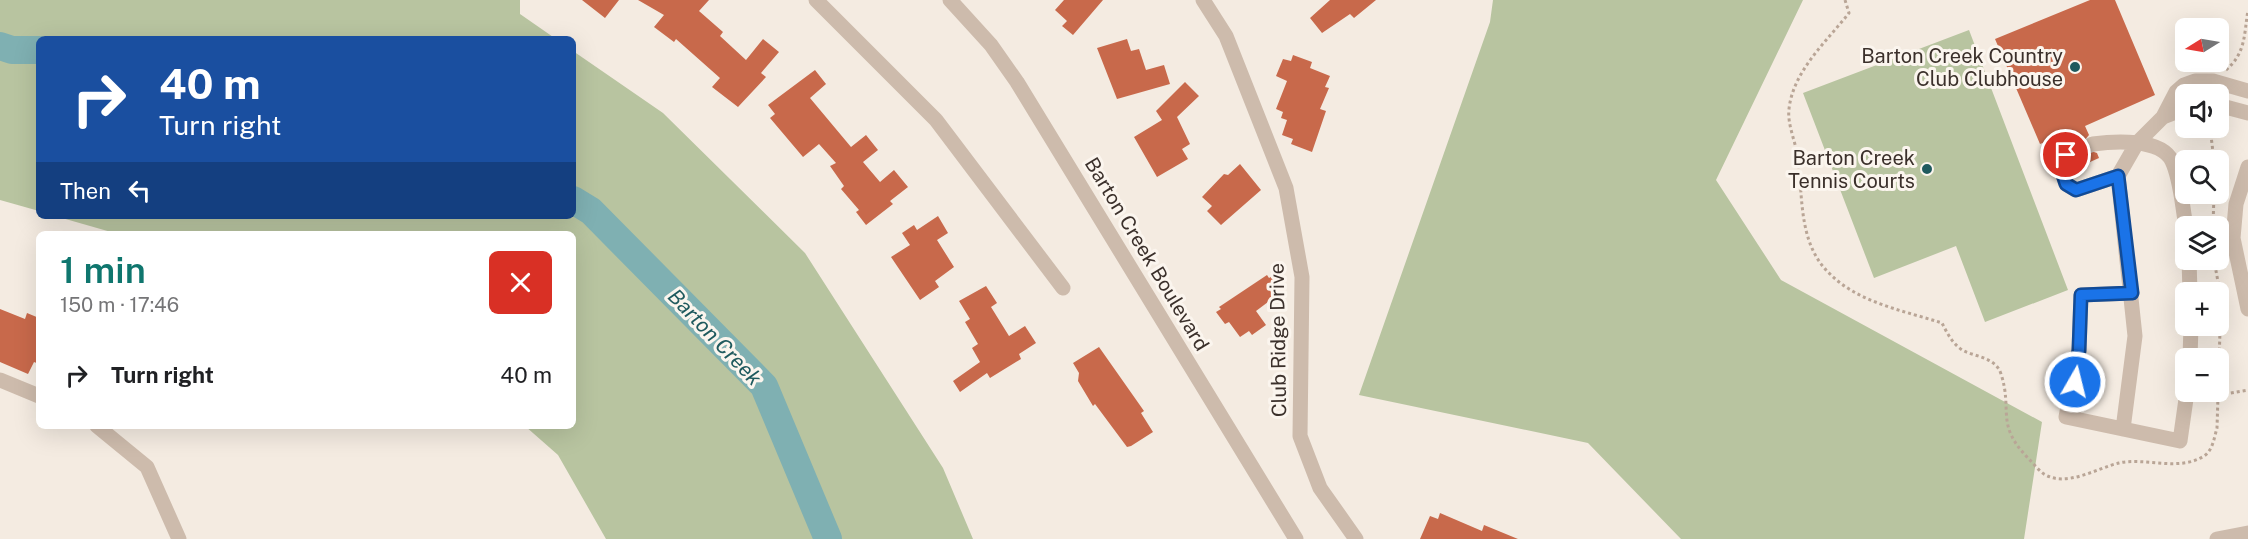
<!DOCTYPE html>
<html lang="en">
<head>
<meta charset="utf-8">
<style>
  :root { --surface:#fff; --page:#f6f6f6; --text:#202124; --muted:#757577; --accent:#0f766e }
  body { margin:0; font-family:"Public Sans",sans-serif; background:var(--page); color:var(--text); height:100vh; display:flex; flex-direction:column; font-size:22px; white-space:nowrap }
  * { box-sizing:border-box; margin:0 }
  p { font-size:20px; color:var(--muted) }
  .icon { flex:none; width:33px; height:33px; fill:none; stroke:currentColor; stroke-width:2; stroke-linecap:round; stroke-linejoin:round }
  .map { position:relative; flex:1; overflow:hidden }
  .drawer { position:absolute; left:36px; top:231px; width:540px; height:198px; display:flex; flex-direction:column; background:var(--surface); border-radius:9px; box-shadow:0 6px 24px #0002 }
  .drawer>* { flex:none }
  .hud { position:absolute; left:36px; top:36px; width:540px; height:183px; border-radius:9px; box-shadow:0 6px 24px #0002; background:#1a4fa0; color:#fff; overflow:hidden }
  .needle { width:39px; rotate:259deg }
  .fabs { position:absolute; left:2175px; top:18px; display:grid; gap:12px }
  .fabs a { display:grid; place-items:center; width:54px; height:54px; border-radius:9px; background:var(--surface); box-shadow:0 6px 24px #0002; font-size:30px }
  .pin { position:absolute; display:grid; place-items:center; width:51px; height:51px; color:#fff; margin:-26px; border:3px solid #fff; border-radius:50%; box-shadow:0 2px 6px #0007 }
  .me { position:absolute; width:66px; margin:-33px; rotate:8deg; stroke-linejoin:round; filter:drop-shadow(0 0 4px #0008) }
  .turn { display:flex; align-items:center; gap:21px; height:126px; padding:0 24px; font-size:27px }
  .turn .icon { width:78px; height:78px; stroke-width:2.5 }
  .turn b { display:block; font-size:42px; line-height:51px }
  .then { display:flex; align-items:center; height:57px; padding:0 24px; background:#0003; gap:12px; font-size:22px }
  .round { display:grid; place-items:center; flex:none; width:63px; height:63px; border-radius:9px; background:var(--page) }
  .headline { display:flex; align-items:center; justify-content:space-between; height:102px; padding:0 24px }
  h1 { font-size:36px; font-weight:600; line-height:45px; color:var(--accent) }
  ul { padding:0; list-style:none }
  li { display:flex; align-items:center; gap:18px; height:84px; padding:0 24px }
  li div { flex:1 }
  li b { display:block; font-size:22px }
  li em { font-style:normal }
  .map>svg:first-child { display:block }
  .green { fill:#b8c4a0 }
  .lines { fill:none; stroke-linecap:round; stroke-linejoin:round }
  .river { stroke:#7fb0b2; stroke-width:28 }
  .building { fill:#c8694b }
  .minor-tunnel { stroke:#cfc6bd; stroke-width:15; stroke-dasharray:15 8; stroke-linecap:butt }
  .path { stroke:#b9a596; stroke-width:3; stroke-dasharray:3 3; stroke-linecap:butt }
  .minor { stroke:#cdbbac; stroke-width:15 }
  .route-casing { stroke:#114b97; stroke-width:15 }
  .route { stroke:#1a73e8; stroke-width:10 }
  .poi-dot { fill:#1f5a5e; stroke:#fbf5ee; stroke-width:2 }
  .labels { text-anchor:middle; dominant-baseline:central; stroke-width:6; stroke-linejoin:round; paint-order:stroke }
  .poi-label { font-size:20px; fill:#3b302b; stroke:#fbf5ee; text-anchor:end }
  .street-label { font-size:20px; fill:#3b302b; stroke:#fbf5ee }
  .water-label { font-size:21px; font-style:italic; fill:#1f5a5e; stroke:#fbf5ee }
</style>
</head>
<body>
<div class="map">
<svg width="2248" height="539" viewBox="0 0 2248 539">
  <rect width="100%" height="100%" fill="#f4ebe1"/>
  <path class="green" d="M 0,0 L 520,0 L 520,14 L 556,39 L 39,39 L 39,211 L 0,200 Z
    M 1493,0 L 1803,0 L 1716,180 L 1781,280 L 2042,422 L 2024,539 L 1681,539 L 1588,443 L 1359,395 L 1490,22 Z
    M 1969,30 L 2068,290 L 1985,322 L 1956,246 L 1874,278 L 1803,93 Z
    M 573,51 L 663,113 L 805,253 L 943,468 L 973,539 L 606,539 L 558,455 L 525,426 L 573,426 L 573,234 L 118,234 L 55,216 L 573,216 Z"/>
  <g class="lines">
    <path class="river" d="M 0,46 L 12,50 L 39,50
      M 573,200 L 591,211 L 764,386 L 828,539"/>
  </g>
  <path class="building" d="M 582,0 L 619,0 L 605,18 Z
    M 638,0 L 709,0 L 699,11 L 723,32 L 720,36 L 746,60 L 763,39 L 779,52 L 761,73 L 766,77 L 738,107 L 712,87 L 720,78 L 676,39 L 674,42 L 654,27 L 664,15 Z
    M 1064,0 L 1103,0 L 1073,35 L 1062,26 L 1067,21 L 1055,10 Z
    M 1330,0 L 1376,0 L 1354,18 L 1350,14 L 1322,33 L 1310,18 Z
    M 2090,0 L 2115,0 L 2155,95 L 2085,126 L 2089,135 L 2084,141 L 2085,149 L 2097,153 L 2099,158 L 2072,170 L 2076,154 L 2071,147 L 2062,146 L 2058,137 L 2040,144 L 1995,39 Z
    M 1127,39 L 1131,51 L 1139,49 L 1146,70 L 1164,65 L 1170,84 L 1117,99 L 1097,48 Z
    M 1293,55 L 1312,62 L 1310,68 L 1330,76 L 1325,87 L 1329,88 L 1320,109 L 1326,111 L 1312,152 L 1291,144 L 1293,139 L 1282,135 L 1287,120 L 1281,118 L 1283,112 L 1276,109 L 1287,81 L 1276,76 L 1283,59 L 1291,61 Z
    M 815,70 L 826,84 L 810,98 L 851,147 L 866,135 L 878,150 L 863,162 L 880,182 L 894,170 L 908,187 L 890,201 L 893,204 L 866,225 L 856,212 L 859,210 L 841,189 L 844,186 L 830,166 L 836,163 L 819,144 L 803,157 L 770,118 L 775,114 L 768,105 Z
    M 1185,82 L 1199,96 L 1177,117 L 1190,144 L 1182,149 L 1188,159 L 1157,177 L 1134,137 L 1162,120 L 1156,111 Z
    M 1240,164 L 1261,190 L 1221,225 L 1207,211 L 1212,206 L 1202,197 L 1224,174 L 1228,175 Z
    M 938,216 L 948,233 L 937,240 L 954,267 L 935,281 L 939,287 L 920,300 L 891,257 L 910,245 L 902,233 L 914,225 L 917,230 Z
    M 1276,274 L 1284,286 L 1277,290 L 1280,293 L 1256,311 L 1266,325 L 1252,335 L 1249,331 L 1240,337 L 1229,322 L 1225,324 L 1216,312 L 1221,309 L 1219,307 L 1267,275 L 1269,278 Z
    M 986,286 L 997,303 L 991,307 L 1009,336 L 1025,326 L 1036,343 L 1019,354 L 1021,359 L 990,378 L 987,373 L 960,392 L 953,381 L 980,362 L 972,348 L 978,344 L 965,322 L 970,319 L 959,301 Z
    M 0,309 L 25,319 L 27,313 L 39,318 L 39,364 L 34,362 L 28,374 L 0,362 Z
    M 1099,347 L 1144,411 L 1141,413 L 1153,432 L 1131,446 L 1127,447 L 1095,404 L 1093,406 L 1078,381 L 1079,373 L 1073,363 Z
    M 1440,513 L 1482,531 L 1484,525 L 1518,539 L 1420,539 L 1430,516 L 1438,519 Z"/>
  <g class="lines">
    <path class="minor-tunnel" d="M 2066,155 L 2093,144"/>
    <path class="path" d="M 1845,0 L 1849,13 C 1827,41 1793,71 1789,109 C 1787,124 1796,143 1798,158 C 1803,197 1798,244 1830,274 C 1859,303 1905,311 1942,323 C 1947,333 1953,345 1964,351 C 1977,357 1996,358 2001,374 C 2013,411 1995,424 2028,458 C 2033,463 2038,470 2044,474 C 2066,488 2097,468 2119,463 C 2145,457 2179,472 2204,456 C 2213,450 2214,438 2217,428 L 2221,298 L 2214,260
      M 2226,70 C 2246,53 2244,34 2248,10
      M 2210,128 L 2214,160
      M 2213,226 L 2214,194
      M 2219,395 L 2248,390"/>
    <path class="minor" d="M 816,0 L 936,120 L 1063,288
      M 950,0 L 991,45 L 1017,82 L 1296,539
      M 1203,0 L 1226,36 L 1286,188 L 1302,277 L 1300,436 L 1320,488 L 1356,539
      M 2218,105 L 2248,113
      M 2163,117 L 2186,108
      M 2093,144 C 2114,141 2161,138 2172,161 C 2181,180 2182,206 2186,226
      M 2066,155 L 2060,166 L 2066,184 L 2076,190 L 2118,176
      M 2248,167 L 2236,204 L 2233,238 L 2248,309
      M 2189,260 L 2190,292
      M 2132,293 L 2081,295 L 2079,350 L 2066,417 L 2180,441 L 2187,392
      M 2190,358 L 2191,326
      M 0,380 L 39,396
      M 97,426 L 147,467 L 179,539
      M 2123,429 L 2135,336 L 2118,176 L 2137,143 L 2163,117 L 2176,92 L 2184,85 L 2195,81 L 2213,81 L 2248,91
      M 2217,539 L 2248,533"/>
  </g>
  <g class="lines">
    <g class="route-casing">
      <path id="route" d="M 2066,155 L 2060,166 L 2066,184 L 2076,190 L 2118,176 L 2132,293 L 2081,295 L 2079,350 L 2075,382"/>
    </g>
    <use href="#route" class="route"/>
  </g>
  <g class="poi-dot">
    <circle cx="2075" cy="67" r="6"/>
    <circle cx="1927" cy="169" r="6"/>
  </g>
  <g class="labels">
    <g class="poi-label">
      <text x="2063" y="56">Barton Creek Country<tspan x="2063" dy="23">Club Clubhouse</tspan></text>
      <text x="1915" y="158">Barton Creek<tspan x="1915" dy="23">Tennis Courts</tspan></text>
    </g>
    <g class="street-label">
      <text transform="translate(1147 254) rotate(59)">Barton Creek Boulevard</text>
      <text transform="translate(1278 340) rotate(-91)">Club Ridge Drive</text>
    </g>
    <g class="water-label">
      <text transform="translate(715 337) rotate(46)">Barton Creek</text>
    </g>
  </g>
</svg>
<div class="fabs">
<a><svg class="needle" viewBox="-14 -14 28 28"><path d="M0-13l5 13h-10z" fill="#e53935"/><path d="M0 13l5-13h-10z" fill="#757577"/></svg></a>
<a><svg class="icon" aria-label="sound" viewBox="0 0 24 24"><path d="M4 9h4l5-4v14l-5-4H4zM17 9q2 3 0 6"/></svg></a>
<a><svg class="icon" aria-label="search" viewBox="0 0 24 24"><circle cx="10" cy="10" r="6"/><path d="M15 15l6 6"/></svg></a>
<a><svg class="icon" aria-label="layers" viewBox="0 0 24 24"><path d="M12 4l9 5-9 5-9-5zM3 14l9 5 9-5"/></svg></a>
<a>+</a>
<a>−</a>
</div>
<div class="pin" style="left:2066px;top:155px;background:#d93025"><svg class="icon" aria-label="arrive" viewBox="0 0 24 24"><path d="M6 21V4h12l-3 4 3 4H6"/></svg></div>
<svg class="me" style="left:2075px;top:382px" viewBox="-20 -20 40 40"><circle r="17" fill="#1a73e8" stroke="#fff" stroke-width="3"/><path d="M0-11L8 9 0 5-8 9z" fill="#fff"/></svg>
<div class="hud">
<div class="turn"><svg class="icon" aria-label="right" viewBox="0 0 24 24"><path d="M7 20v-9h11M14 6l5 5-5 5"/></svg><div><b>40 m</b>Turn right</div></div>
<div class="then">Then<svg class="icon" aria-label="left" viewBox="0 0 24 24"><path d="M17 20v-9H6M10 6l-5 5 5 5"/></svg></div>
</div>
<section class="drawer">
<div class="headline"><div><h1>1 min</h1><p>150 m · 17:46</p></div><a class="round" style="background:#d93025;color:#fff"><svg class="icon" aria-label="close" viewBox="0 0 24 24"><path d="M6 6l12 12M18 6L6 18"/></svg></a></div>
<ul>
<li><svg class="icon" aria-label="right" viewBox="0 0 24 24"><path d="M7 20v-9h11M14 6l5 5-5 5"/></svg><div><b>Turn right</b></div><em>40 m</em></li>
</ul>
</section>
</div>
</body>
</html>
